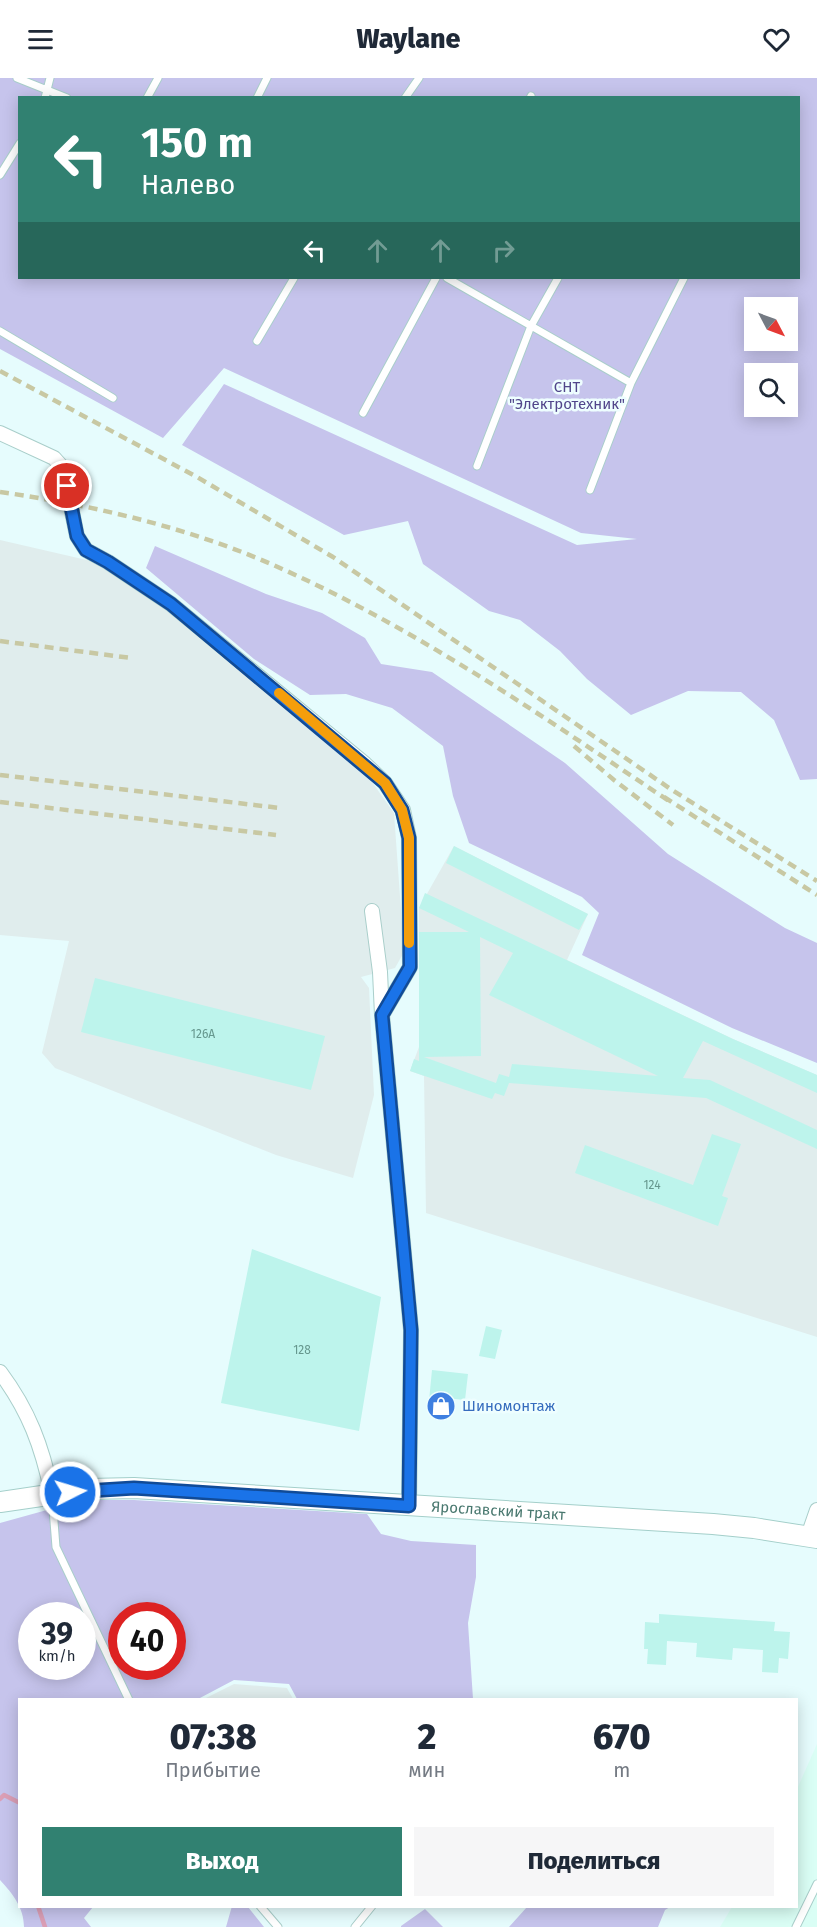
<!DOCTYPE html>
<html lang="ru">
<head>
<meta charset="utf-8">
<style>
  :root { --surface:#fff; --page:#f6f6f7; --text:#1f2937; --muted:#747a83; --accent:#318171 }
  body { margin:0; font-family:"Fira Sans",sans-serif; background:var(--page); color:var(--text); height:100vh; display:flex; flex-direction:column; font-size:22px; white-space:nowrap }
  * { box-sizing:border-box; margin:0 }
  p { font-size:20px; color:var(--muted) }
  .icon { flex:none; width:33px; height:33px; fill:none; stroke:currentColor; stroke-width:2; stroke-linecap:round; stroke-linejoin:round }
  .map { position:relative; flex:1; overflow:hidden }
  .details { position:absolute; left:18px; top:1620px; width:780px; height:210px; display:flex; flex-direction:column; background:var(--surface); border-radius:0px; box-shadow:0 3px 15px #0003 }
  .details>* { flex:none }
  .banner { position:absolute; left:18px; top:18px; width:782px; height:183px; border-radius:0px; box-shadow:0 3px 15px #0003; background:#318171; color:#fff; overflow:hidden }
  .needle { width:39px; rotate:131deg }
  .buttons { position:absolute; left:744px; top:219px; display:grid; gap:12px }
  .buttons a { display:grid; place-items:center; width:54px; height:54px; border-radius:0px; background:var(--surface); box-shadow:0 3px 15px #0003; font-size:30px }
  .speed { position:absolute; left:18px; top:1524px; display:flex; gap:12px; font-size:30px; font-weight:700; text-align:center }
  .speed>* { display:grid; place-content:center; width:78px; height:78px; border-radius:50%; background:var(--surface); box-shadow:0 3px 15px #0003; line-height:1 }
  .speed small { font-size:15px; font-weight:400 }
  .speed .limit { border:9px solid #d22; background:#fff; color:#111 }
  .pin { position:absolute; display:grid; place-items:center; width:51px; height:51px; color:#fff; margin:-26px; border:3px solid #fff; border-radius:50%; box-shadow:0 2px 6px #0007 }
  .me { position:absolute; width:66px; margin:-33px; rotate:85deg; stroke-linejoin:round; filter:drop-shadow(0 0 4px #0008) }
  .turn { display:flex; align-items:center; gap:21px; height:126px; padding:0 24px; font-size:27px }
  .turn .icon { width:78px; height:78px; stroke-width:2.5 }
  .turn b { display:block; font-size:42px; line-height:51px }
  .lanes { display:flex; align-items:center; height:57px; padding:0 24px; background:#0003; justify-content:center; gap:30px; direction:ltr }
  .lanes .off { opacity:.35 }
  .eta { display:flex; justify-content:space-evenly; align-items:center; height:102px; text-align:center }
  .eta b { font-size:36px; font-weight:800; line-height:42px }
  .primary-button { display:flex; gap:12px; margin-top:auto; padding:12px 24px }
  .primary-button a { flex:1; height:69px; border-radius:0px; background:var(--accent); color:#fff; font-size:24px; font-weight:800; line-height:69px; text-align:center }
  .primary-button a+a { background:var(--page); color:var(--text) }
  header { display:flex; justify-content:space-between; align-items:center; height:78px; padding:0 24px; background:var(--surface); font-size:27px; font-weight:800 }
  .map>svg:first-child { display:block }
  .commercial { fill:#dafef5 }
  .industrial { fill:#e0eded }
  .green { fill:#c6c4ec; fill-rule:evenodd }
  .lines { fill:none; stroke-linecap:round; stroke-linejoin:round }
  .stream { stroke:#db9fb6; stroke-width:4.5 }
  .building { fill:#bdf4ec; fill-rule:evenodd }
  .lane-casing { stroke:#a9ceca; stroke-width:9 }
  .street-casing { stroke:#a9ceca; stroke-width:16 }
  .secondary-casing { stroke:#a4cfca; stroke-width:22 }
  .lane { stroke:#fff; stroke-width:7 }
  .street { stroke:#fff; stroke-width:14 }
  .secondary { stroke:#fff; stroke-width:20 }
  .rail { stroke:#c8c8a3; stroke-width:4.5; stroke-dasharray:9 6; stroke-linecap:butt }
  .route-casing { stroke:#114b97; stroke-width:15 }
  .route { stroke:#1a73e8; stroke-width:10 }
  .slow { stroke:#f59e0b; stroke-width:10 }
  .labels { text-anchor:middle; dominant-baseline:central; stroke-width:5; stroke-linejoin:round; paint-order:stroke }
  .number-label { font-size:12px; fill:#66978e }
  .park-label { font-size:15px; fill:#51468b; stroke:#eefeff }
  .shop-label { font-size:15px; fill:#366cbe; stroke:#eefeff; text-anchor:start }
  .street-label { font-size:15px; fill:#49786f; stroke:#eefeff }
</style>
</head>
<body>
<header><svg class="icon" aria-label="menu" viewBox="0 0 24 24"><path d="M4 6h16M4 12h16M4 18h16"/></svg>Waylane<svg class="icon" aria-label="heart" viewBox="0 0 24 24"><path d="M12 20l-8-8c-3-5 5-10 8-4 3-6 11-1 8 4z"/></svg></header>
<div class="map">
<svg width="817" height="1849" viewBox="0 0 817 1849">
  <rect width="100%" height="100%" fill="#e6fcfd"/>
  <path class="commercial" d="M 817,1666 L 817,1849 L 720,1849 L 732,1829 L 796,1828 L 797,1711 Z"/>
  <path class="industrial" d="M 0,462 L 91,483 L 104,489 L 167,531 L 367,697 L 394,735 L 404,874 L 395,890 L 361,899 L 369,910 L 374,1017 L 353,1100 L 276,1077 L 55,990 L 42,975 L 69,863 L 0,857 Z
    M 454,768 L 588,836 L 567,882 L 733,961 L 817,997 L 817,1259 L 426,1135 L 424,998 L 410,993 L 419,969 L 419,830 Z
    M 234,1606 L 287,1610 L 293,1621 L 204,1621 Z"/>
  <path class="green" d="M 0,0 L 817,0 L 817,701 L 800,702 L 774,642 L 741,614 L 688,613 L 631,637 L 587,601 L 560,573 L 520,542 L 489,533 L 423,486 L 408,443 L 344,457 L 182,367 L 224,306 L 577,467 L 637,461 L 581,455 L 224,290 L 163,360 L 0,271 ZM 20,20 L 798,20 L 798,200 L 20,200 ZM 754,230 L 788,230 L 788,262 L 754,262 ZM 754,296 L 788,296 L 788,328 L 754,328 Z
    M 155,468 L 266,516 L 322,535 L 365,560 L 381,586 L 432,594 L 565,685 L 668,776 L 785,850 L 817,865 L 817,985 L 732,950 L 582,877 L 599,835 L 582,819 L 469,765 L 453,718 L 443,668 L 392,630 L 346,616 L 310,617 L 254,581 L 146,490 Z
    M 83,1422 L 134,1422 L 367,1436 L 381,1456 L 411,1463 L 476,1467 L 476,1499 L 468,1545 L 473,1621 L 297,1621 L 289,1606 L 234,1602 L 198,1621 L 20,1622 L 20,1828 L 93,1829 L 84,1840 L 91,1849 L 24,1849 C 24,1830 13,1816 0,1802 L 0,1445 ZM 32,1538 L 82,1538 L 82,1588 L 32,1588 ZM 122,1538 L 172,1538 L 172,1588 L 122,1588 Z
    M 232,1828 L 248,1829 L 264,1849 L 226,1849 Z
    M 527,1829 L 527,1828 L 670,1829 L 665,1832 L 658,1849 L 509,1849 Z
    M 425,1831 L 443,1849 L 401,1849 L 401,1848 Z"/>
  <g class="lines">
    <path class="stream" d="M 0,1721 L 4,1717 L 20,1725
      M 38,1828 L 45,1849"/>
  </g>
  <path class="building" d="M 454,768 L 588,836 L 579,852 L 446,785 Z
    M 425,815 L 733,961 L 817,997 L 817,1015 L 703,963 L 683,1000 L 710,1002 L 817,1052 L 817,1071 L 706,1020 L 509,1005 L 504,1018 L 495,1015 L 492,1021 L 410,993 L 414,981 L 419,983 L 419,854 L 469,854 L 419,830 ZM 480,859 L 513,875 L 489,917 L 658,998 L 512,986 L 509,999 L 499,996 L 496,1005 L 424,979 L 481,978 Z
    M 95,900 L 325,958 L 311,1012 L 81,954 Z
    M 712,1056 L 741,1066 L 722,1118 L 728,1120 L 718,1148 L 575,1095 L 585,1067 L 693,1107 Z
    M 252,1171 L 381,1219 L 359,1353 L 221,1325 Z
    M 486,1248 L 502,1252 L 495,1281 L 479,1278 Z
    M 432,1292 L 468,1296 L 465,1322 L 446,1320 L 444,1334 L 428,1333 Z
    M 659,1536 L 775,1544 L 774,1553 L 790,1554 L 788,1581 L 779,1580 L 778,1595 L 762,1594 L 763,1572 L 733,1570 L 732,1582 L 696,1579 L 697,1565 L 667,1563 L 666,1587 L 647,1586 L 648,1571 L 644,1571 L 645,1544 L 659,1545 Z"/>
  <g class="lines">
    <g class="lane-casing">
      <path id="lane" d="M 17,0 L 67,20
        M 45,20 L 50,0
        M 147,20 L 158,0
        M 257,20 L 267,0
        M 405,20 L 419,0
        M 530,20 L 531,18
        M 0,97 L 20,65
        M 447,200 L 631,305
        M 0,253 L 113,320
        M 257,263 L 294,200
        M 363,335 L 436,200
        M 477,388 L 531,248 L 558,200
        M 590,412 L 631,305 L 684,200
        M 52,1418 L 56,1469 L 129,1622
        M 260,1828 L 278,1849
        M 355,1849 L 372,1828
        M 796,1849 L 817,1806"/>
    </g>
    <g class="street-casing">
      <path id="street" d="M 0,355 L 54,380 L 63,390 L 77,458 L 86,472 L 108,484 L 171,526 L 365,686 L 385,705 L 403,732 L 409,760 L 410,889 L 382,937 L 411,1252 L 409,1428
        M 372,833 L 380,894 L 382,937
        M 0,1294 C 29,1333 42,1368 52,1416
        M 808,1458 L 817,1432"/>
    </g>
    <g class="secondary-casing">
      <g id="secondary">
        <path id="s1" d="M 0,1424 L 89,1411 L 134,1410 L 713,1446 L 754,1450 L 817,1460"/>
      </g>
    </g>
    <use href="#lane" class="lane"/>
    <use href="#street" class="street"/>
    <use href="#secondary" class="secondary"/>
    <path class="rail" d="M 0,293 L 197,399 L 333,479 L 672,712 L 817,803
      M 0,414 C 94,427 194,451 280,490 C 419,552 543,639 669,723
      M 0,563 L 131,580
      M 574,668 L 614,702 L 673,747
      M 0,697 L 280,730
      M 664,719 L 817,817
      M 0,724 L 276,757"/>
  </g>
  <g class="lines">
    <g class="route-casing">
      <path id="route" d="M 67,408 L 77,458 L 86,472 L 108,484 L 171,526 L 385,705 L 402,732 L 409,760 L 410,889 L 382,937 L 411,1252 L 409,1428 L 134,1410 L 70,1414"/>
    </g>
    <use href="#route" class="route"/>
    <path class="slow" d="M 279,615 L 385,705 L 402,732 L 409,760 L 409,865"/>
  </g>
  <defs>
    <g id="shop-disc" transform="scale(1.5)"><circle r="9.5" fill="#3f7fe0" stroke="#eefeff"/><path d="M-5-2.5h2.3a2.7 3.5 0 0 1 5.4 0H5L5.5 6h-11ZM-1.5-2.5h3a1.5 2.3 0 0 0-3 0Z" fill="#fff"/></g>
  </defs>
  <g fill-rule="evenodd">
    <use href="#shop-disc" x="441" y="1328"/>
  </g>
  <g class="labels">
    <g class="number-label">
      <text x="203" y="956">126А</text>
      <text x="652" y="1107">124</text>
      <text x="302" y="1272">128</text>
    </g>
    <g class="park-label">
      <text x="567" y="309">СНТ<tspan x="567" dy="17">"Электротехник"</tspan></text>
    </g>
    <g class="shop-label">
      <text x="462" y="1328">Шиномонтаж</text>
    </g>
    <g class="street-label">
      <text stroke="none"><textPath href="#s1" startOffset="500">Ярославский тракт</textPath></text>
    </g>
  </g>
</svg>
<div class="buttons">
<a><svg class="needle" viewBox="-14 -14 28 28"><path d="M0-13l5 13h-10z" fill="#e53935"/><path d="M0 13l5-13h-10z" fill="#747a83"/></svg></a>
<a><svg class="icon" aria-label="search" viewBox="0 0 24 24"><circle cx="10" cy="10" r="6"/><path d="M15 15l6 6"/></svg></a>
</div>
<div class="speed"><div>39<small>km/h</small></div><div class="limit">40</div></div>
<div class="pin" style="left:67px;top:408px;background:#d93025"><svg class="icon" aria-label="arrive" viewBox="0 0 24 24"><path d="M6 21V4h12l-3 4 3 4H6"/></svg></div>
<svg class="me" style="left:70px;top:1414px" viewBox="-20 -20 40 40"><circle r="17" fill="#1a73e8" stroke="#fff" stroke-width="3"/><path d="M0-11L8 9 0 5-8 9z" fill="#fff"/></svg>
<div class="banner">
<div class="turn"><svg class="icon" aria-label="left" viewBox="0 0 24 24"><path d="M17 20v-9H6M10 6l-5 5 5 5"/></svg><div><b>150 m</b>Налево</div></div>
<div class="lanes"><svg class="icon" aria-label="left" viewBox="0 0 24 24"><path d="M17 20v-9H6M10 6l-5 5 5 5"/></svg><svg class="icon off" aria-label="ahead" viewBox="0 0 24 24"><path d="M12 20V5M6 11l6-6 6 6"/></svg><svg class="icon off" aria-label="ahead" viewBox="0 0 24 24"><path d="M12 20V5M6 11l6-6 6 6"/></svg><svg class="icon off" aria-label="right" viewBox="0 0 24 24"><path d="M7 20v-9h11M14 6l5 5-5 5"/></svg></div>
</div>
<section class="details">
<div class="eta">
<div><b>07:38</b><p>Прибытие</p></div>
<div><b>2</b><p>мин</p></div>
<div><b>670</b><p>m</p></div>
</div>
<div class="primary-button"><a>Выход</a><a>Поделиться</a></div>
</section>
</div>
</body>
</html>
